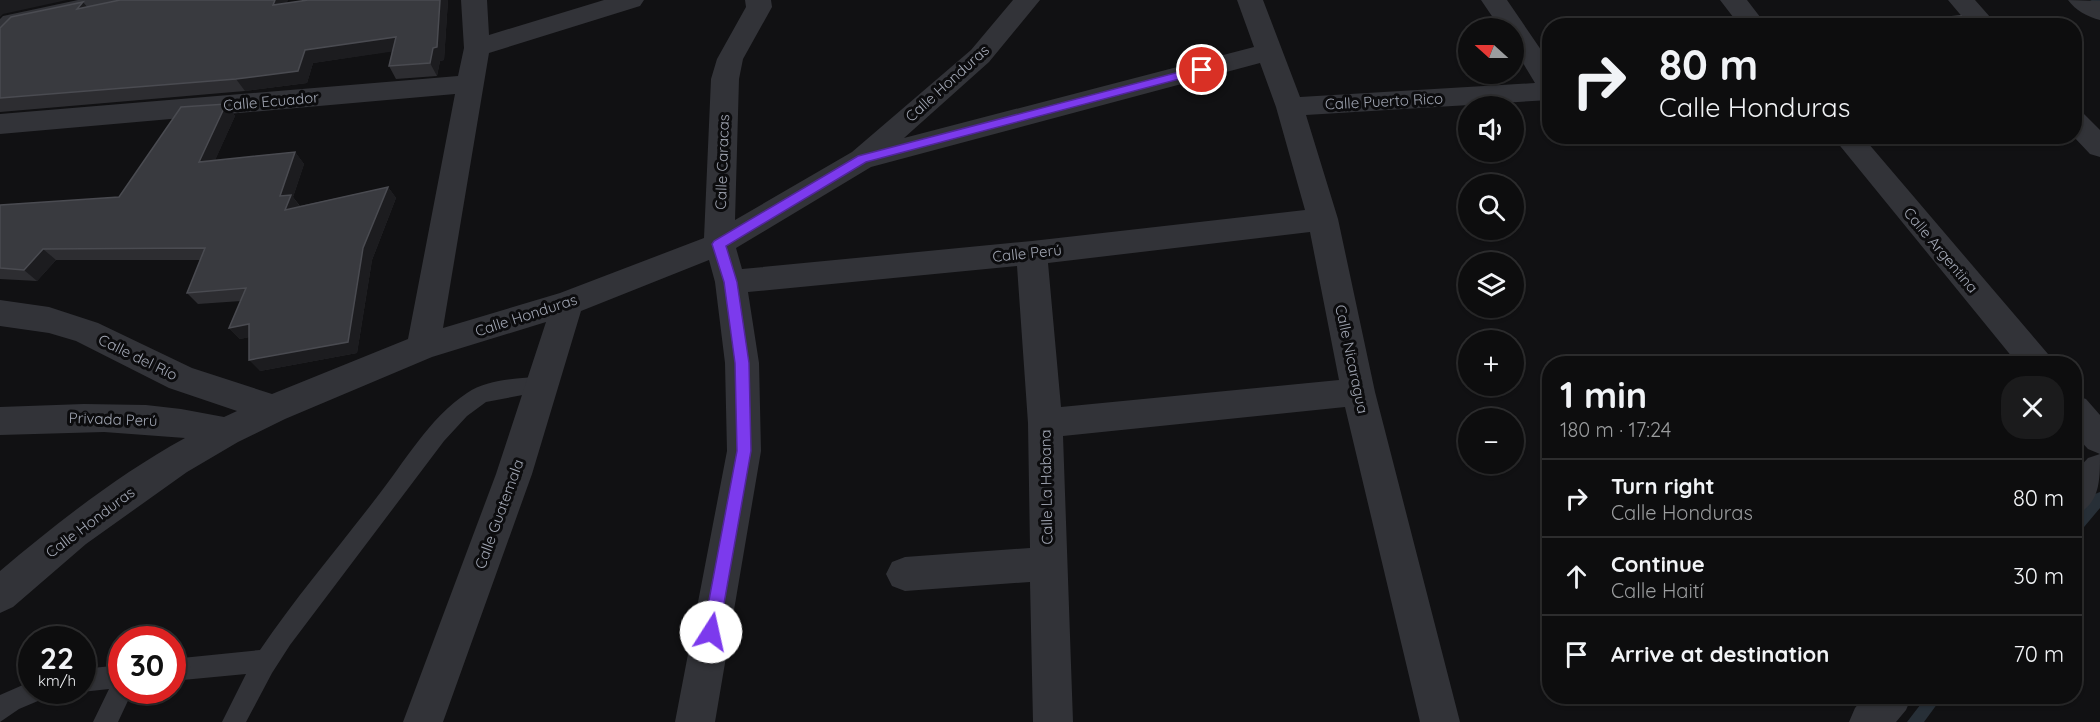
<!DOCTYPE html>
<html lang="en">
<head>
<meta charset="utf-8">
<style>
  :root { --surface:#0d0d0e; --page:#1b1b1c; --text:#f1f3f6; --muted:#9a9c9e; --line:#2d2d2e }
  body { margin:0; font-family:Quicksand,sans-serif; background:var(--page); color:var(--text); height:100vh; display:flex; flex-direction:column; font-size:22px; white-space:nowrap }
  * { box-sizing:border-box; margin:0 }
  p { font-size:20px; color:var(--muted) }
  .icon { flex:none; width:33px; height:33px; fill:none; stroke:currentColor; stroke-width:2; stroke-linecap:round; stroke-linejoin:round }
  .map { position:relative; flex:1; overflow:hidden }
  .drawer { position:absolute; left:1542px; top:356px; width:540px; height:348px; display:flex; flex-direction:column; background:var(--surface); border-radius:24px; box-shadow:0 2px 4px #0004,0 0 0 2px var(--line) }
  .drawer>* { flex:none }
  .guide { position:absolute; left:1542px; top:18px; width:540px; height:126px; border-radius:24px; box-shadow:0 2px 4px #0004,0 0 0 2px var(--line); background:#0d0d0e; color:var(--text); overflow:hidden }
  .needle { width:39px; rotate:291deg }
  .fabs { position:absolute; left:1458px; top:18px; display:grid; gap:12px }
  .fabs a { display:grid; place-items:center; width:66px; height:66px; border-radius:50%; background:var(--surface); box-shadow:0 2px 4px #0004,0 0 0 2px var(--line); font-size:30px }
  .speed { position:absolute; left:18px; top:626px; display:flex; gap:12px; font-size:30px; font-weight:700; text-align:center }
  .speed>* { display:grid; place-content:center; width:78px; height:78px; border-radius:50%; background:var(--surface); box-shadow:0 2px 4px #0004,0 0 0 2px var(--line); line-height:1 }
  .speed small { font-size:15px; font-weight:400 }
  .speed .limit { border:9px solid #d22; background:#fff; color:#111 }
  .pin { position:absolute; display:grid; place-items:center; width:51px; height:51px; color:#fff; margin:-26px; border:3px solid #fff; border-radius:50%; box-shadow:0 2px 6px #0007 }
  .me { position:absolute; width:66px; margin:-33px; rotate:10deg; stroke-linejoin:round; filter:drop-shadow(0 0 4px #0008) }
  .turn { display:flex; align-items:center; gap:21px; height:126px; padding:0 18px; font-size:27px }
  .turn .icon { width:78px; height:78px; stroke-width:2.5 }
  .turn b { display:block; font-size:42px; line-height:51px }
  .round { display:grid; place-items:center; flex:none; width:63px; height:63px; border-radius:24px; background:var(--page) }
  .summary { display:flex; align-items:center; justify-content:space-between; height:102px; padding:0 18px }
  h1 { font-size:36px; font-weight:700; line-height:45px }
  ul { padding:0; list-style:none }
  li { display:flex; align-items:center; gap:18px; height:78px; padding:0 18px; border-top:2px solid var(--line) }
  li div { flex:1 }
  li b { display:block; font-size:22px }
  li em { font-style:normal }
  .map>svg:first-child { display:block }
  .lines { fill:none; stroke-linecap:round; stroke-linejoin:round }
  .stream { fill:#272f37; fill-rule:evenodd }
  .service { fill:#323338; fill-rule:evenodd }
  .minor { fill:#323338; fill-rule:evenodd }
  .tertiary { fill:#323338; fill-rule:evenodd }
  .wall { fill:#2d2d31 }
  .shaded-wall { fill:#1c1c1f }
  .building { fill:#393a3f; stroke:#4a4b51; stroke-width:1.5 }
  .route { fill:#7c3aed; stroke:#51269a; stroke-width:1.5 }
  .labels { text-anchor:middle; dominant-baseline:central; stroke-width:6; stroke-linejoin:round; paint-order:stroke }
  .street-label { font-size:15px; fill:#a2a7b4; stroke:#0c0c0e }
</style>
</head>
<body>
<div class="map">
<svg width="2100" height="722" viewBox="0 0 2100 722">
  <rect width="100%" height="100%" fill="#111113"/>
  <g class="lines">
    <path class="stream" d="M 2090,0 L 2100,0 L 2100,6 Z
      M 2100,492 L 2100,508 L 2079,533 L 2074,535 L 2074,519 L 2095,494 Z
      M 1927,696 L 1943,696 L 1924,722 L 1907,722 Z"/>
    <path class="service" d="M 542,376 L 549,378 L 552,384 L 549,390 L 486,402 L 467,416 L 444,441 L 290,645 L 272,673 L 246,722 L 222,722 L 246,674 L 172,681 L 172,659 L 260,650 C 296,597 338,548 377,497 C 404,463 429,418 467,393 C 488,379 517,379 542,376 Z
      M 122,665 L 122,690 L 133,690 L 118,722 L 93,722 L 109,689 L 82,692 L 76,690 L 82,690 L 82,669 Z
      M 32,681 L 32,690 L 49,690 L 45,698 L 19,709 L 0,722 L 0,695 Z"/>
    <path class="minor" d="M 78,0 L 128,0 L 124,6 L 21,28 L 9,40 L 0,42 L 0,19 L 3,16 Z
      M 461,0 L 487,0 L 489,35 L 604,0 L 644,0 L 640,6 L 489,53 L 443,328 L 560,293 L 704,238 L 711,79 L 717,59 L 746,7 L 745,0 L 771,0 L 772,7 L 743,59 L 739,79 L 735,220 L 852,152 L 971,50 L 1013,0 L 1040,0 L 989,62 L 904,138 L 1254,47 L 1237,0 L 1263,0 L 1300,97 L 1535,83 L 1514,48 L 1514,28 L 1500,28 L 1481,0 L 1507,0 L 1550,63 L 1550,100 L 1306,115 L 1338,219 L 1375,392 L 1460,722 L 1420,722 L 1345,407 L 1063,436 L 1073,722 L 1033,722 L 1030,582 L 905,591 L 892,586 L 886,574 L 892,562 L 905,557 L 1030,548 L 1028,423 L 1017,266 L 748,292 L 759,363 L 761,451 L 715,722 L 675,722 L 727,451 L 725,363 L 715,282 L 709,260 L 581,311 L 532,474 L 443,722 L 403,722 L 496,474 L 546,322 L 432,357 L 285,419 L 238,442 L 187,472 L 86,544 L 13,607 L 0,613 L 0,571 C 58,522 118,475 185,438 L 104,432 L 0,435 L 0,407 L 84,404 L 146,405 L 181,409 L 224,417 L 237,411 L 169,388 L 76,341 L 49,333 L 0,326 L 0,300 L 49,307 L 98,323 L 192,368 L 272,394 L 408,339 L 455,94 L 0,134 L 0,114 L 458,76 L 464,48 ZM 1260,63 L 1276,107 L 1305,210 L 1032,241 L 742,269 L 736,248 L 871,167 ZM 1310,232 L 1339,380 L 1061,407 L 1048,263 Z
      M 1720,0 L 1747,0 L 1767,26 L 1740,26 Z
      M 1948,0 L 1975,0 L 1998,26 L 1970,26 Z
      M 2074,112 L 2084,114 L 2100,130 L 2100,157 L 2090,154 L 2073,136 Z
      M 1832,136 L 1862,136 L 2048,354 L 2053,363 L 2017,363 Z
      M 2074,395 L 2086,399 L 2100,415 L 2100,454 L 2088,449 L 2074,434 Z"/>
    <path class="tertiary" d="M 2068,0 L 2100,1 L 2100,20 C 2088,17 2075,10 2068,0 Z
      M 2100,454 C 2100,482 2100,504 2074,516 L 2074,473 L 2088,458 Z
      M 1865,696 L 1912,696 L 1906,710 L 1896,722 L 1849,722 L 1855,708 Z"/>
  </g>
  <path class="wall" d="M 120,0 L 288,0 L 286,3 L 308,0 L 448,0 L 444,60 L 440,61 L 437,76 L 396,79 L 389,66 L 392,51 L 313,63 L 307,83 L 245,91 L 0,112 L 0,28 Z
    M 226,104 L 235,116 L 215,160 L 295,152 L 304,164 L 293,197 L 300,206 L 388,187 L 396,198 L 372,260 L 357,353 L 260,371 L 249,337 L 240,339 L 229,328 L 241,301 L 198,304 L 187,293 L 201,260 L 56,260 L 37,281 L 0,279 L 0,205 L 119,197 Z"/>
  <path class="shaded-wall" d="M 0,0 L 67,0 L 3,14 L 0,17 Z
    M 275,0 L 288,0 L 281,18 L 273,5 Z
    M 440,0 L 448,0 L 444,60 L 440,61 L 437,76 L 430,63 L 433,48 Z
    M 83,2 L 94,15 L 77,9 Z
    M 396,37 L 403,50 L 313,63 L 307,83 L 245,91 L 236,79 L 305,50 Z
    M 226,104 L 235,116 L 209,174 L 199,162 Z
    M 295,152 L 304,164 L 293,197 L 300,207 L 285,210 L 280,196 Z
    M 388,187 L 396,198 L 372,260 L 357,353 L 260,371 L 249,360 L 363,248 Z
    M 43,249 L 56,260 L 37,281 L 24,270 Z
    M 249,324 L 260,335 L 240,339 L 229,328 Z"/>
  <path class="building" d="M 120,0 L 275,0 L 273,5 L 308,0 L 440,0 L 437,47 L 433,48 L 430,63 L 389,66 L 396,37 L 305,50 L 298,71 L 236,79 L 0,98 L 0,28 L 11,17 L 83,2 L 77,9 Z
    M 1961,16 L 1970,26 L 1886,26 L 1883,22 Z
    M 226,104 L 199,162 L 295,152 L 280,196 L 291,195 L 285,210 L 388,187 L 363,248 L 348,342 L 249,360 L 249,324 L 229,328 L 246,288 L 187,293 L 205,248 L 43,249 L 24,270 L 0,268 L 0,205 L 119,197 L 181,107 Z"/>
  <path class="route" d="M 1202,66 L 1206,67 L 1206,72 L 866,162 L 726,246 L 737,282 L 749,363 L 751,451 L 719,632 L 717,637 L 711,639 L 706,637 L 703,632 L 737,451 L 735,363 L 724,282 L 712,244 L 714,241 L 858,156 Z"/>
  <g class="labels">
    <g class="street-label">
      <text transform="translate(947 83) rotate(-42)">Calle Honduras</text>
      <text transform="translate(271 101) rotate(-5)">Calle Ecuador</text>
      <text transform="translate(1384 101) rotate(-3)">Calle Puerto Rico</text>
      <text transform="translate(722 162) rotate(-88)">Calle Caracas</text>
      <text transform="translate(1941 250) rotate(50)">Calle Argentina</text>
      <text transform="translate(1027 253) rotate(-6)">Calle Perú</text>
      <text transform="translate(526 315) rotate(-18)">Calle Honduras</text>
      <text transform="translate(138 357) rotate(26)">Calle del Río</text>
      <text transform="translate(1352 359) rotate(78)">Calle Nicaragua</text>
      <text transform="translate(113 419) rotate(2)">Privada Perú</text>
      <text transform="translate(1046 487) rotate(-91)">Calle La Habana</text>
      <text transform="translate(499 514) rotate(-70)">Calle Guatemala</text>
      <text transform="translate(90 522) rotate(-37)">Calle Honduras</text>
    </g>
  </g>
</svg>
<div class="fabs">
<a><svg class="needle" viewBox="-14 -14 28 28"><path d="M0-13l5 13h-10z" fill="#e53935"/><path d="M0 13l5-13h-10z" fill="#9a9c9e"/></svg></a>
<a><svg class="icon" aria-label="sound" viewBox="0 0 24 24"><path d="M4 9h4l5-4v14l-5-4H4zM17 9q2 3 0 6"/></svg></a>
<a><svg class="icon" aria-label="search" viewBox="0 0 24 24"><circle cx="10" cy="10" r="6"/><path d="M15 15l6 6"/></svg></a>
<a><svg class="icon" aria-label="layers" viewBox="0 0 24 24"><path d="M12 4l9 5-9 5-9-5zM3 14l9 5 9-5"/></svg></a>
<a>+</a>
<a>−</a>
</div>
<div class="speed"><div>22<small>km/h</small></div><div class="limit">30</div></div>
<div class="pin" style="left:1202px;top:70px;background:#d93025"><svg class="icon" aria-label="arrive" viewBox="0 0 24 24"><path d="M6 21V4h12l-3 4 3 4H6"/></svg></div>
<svg class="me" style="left:711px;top:632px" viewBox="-20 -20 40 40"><circle r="19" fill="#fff"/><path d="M0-13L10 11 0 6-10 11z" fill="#7c3aed"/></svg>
<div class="guide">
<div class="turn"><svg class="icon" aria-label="right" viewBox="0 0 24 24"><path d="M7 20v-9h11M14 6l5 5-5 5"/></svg><div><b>80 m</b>Calle Honduras</div></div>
</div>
<section class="drawer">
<div class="summary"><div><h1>1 min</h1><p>180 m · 17:24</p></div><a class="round"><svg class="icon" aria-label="close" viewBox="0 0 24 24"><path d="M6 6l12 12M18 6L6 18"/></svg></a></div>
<ul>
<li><svg class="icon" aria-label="right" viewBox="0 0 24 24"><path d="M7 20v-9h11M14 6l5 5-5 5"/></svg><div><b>Turn right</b><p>Calle Honduras</p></div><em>80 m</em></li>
<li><svg class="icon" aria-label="ahead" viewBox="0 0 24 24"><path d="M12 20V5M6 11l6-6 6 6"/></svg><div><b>Continue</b><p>Calle Haití</p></div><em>30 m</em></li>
<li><svg class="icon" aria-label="arrive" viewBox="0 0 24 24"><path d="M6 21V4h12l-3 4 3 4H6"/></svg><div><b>Arrive at destination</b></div><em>70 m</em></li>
</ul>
</section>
</div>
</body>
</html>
